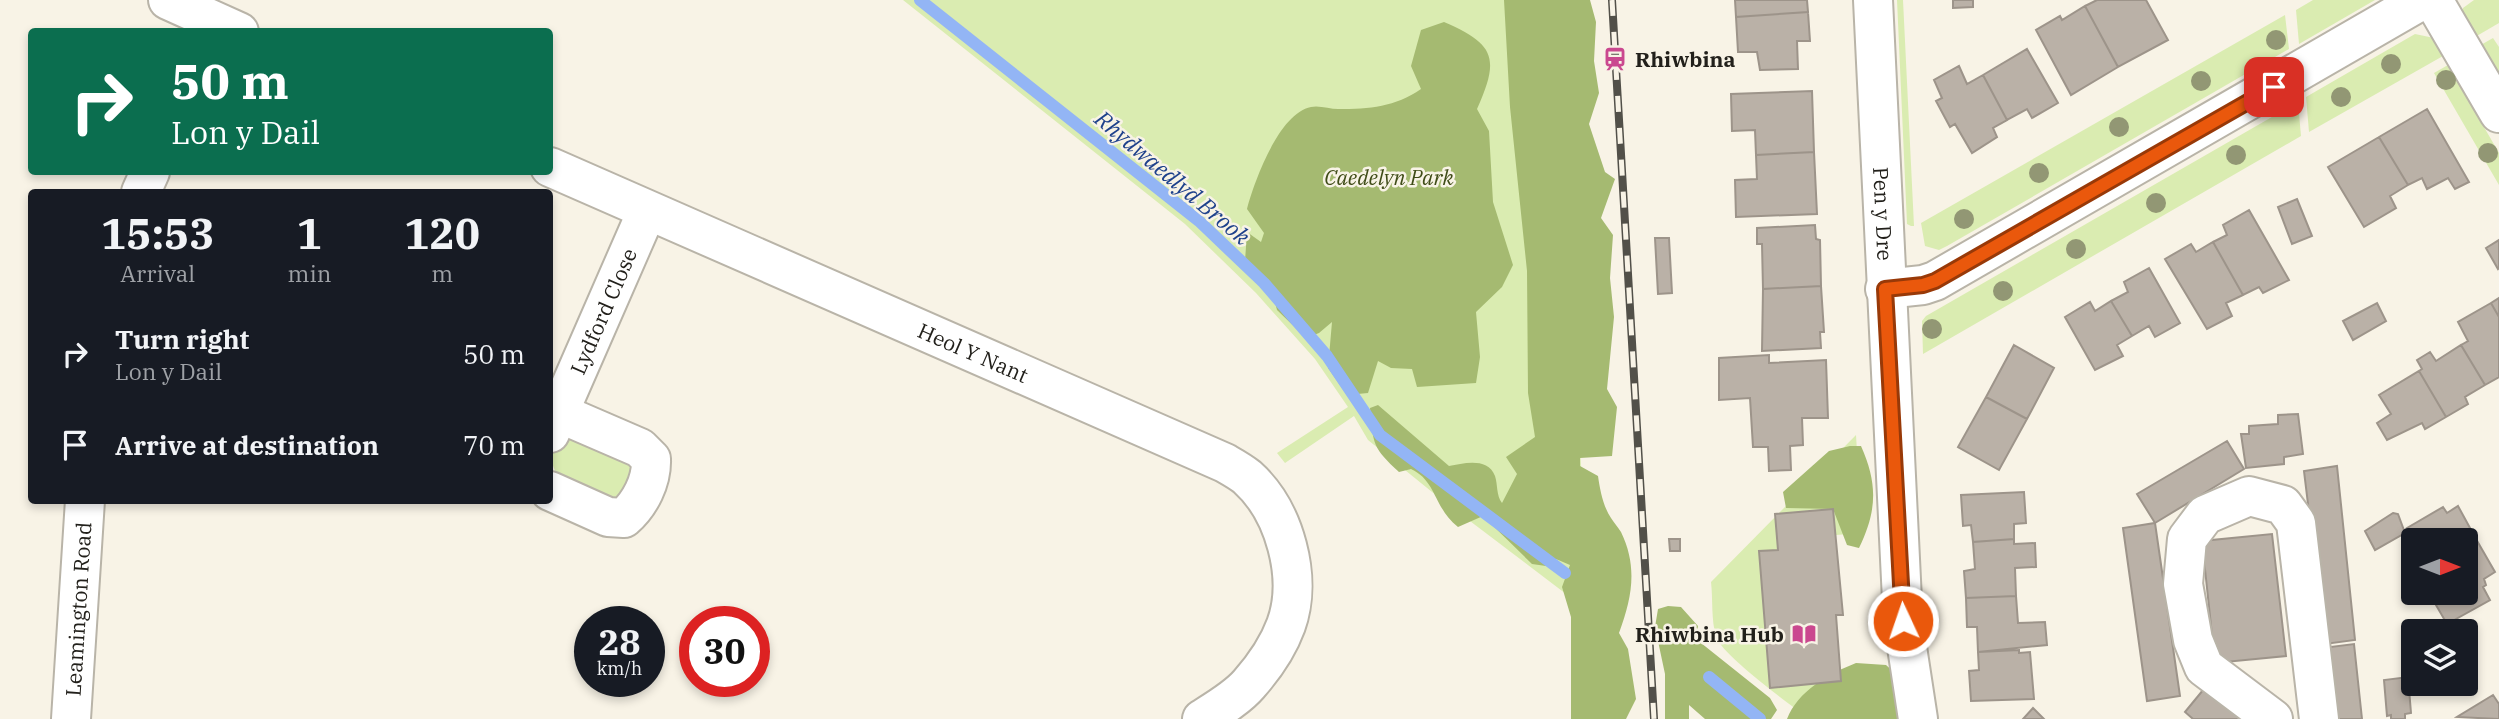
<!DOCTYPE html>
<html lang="en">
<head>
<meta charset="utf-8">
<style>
  :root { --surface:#171b24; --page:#242831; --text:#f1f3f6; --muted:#9ea1a6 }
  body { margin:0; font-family:"IBM Plex Serif",serif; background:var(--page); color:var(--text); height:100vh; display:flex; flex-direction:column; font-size:26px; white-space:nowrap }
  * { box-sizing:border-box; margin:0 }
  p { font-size:23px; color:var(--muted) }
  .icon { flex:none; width:38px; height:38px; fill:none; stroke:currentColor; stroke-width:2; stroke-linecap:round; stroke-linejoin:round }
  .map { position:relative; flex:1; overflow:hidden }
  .panel { position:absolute; left:28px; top:189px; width:525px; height:315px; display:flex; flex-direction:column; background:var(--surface); border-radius:7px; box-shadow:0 4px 10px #0003 }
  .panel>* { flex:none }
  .hud { position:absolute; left:28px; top:28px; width:525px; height:147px; border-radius:7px; box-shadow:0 4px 10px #0003; background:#0b6e4f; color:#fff; overflow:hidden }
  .needle { width:46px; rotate:90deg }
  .tools { position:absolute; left:2401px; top:528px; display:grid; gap:14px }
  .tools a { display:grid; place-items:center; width:77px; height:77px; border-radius:7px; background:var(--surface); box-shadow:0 4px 10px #0003; font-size:35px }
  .speed { position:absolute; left:574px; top:606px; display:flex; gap:14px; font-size:35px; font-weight:700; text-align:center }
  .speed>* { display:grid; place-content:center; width:91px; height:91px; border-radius:50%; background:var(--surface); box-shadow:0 4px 10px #0003; line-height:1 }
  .speed small { font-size:18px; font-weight:400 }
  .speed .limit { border:10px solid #d22; background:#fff; color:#111 }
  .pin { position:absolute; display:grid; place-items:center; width:60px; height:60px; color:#fff; margin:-30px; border-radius:14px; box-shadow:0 4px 10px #0006 }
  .me { position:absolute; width:77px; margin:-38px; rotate:357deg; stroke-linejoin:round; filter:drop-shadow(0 0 5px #0008) }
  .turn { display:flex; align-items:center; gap:24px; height:147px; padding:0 28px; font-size:32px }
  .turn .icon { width:91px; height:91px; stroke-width:2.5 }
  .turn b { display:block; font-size:49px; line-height:60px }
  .eta { display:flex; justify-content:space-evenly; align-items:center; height:119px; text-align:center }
  .eta b { font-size:42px; font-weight:700; line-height:49px }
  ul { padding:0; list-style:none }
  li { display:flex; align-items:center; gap:21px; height:91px; padding:0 28px }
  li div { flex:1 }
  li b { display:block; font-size:26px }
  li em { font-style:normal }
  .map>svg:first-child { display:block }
  .green { fill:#daecb1 }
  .forest { fill:#a5ba71 }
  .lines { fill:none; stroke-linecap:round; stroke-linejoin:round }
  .stream { stroke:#93b5f5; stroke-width:12 }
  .building { fill:#bab1a7; stroke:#9d948a; stroke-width:2 }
  .minor-casing { stroke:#b9b4a8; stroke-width:42 }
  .minor { stroke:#fff; stroke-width:38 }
  .rail-casing { stroke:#525049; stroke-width:8 }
  .rail { stroke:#f8f3e6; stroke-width:5; stroke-dasharray:16; stroke-linecap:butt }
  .tree { fill:#929774 }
  .route-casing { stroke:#983908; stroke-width:18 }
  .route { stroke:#ea580c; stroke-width:12 }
  .labels { text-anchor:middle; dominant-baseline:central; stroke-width:5; stroke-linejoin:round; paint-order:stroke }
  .poi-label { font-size:21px; font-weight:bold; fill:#22201b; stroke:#f8f3e6; text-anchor:start }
  .park-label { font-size:21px; font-style:italic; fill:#3f4c17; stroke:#f8f3e6 }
  .street-label { font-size:21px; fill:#22201b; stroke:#f8f3e6 }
  .water-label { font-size:23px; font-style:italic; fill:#1e418b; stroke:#f8f3e6 }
</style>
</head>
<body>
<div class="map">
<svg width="2499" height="719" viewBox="0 0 2499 719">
  <rect width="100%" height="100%" fill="#f8f3e6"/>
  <path class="green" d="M 903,0 L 1556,0 L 1584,520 L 1570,566 L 1570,597 L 1437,496 L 1368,440 L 1354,416 L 1285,463 L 1277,453 L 1348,407 L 1315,359 L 1256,293 L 1185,224 Z
    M 1897,0 L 1903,0 L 1914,226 L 1911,226 L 1907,224 Z
    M 2313,0 L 2375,0 L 2299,44 L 2296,10 Z
    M 2474,0 L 2499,0 L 2499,23 L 2475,37 L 2462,14 L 2463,8 Z
    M 2285,15 L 2289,49 L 1947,246 L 1939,250 L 1925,246 L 1921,223 Z
    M 2415,34 L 2434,38 L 2443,56 L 2309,132 L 2306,97 Z
    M 2493,38 L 2499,47 L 2499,79 L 2479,46 Z
    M 2448,65 L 2499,153 L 2499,185 L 2434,73 Z
    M 2298,102 L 2301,136 L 1923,354 L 1922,321 L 1926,316 Z
    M 1856,435 L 1862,533 L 1836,535 L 1833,509 L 1775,514 L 1778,550 L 1759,552 L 1770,688 L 1873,679 L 1809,719 C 1790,704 1721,655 1716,636 C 1711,620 1713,599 1711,582 Z
    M 573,437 L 627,460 L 635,478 L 624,497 L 611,500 L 559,476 C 550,465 551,457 556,444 Z"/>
  <path class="forest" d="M 1504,0 L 1590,0 L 1596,22 L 1594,61 L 1599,93 L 1589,124 L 1605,172 L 1615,179 L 1601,218 L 1613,235 L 1610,278 L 1614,317 L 1607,389 L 1617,407 L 1612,456 L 1580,458 L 1580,466 L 1598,476 C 1600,490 1603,506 1611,518 C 1614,523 1618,527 1621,532 C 1638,567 1632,598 1619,633 L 1628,649 L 1636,699 L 1626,719 L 1571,719 L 1571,617 L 1562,587 L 1570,565 L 1556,559 L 1546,566 L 1532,564 L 1483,516 L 1458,527 C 1433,507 1437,481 1411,469 L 1399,472 C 1373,448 1373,445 1370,408 L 1378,405 L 1449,466 C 1464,463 1488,457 1495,476 C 1498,485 1496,495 1502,503 L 1517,474 L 1506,457 L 1535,437 L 1528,393 L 1527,271 L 1510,107 Z
    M 1444,22 C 1495,44 1500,58 1477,109 L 1489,131 L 1493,202 L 1513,265 L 1502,287 L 1476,312 L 1480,357 L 1476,383 L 1417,387 L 1412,369 L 1391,368 L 1378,361 L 1368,393 L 1347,395 L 1328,368 L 1332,322 L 1319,333 L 1306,338 L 1277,310 L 1271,287 L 1245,261 L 1247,232 L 1261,242 L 1264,233 L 1247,209 C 1254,182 1279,113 1311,107 C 1319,105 1330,109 1338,109 C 1370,109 1395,107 1421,89 L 1411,66 L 1421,30 Z
    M 1850,446 L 1861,446 C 1878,484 1877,511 1859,548 L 1847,545 L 1833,509 L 1786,508 L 1783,492 L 1829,451 Z
    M 1668,606 L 1681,607 L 1698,626 L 1696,639 L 1770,698 L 1777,710 L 1771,719 L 1705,719 L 1689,705 L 1689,719 L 1665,719 L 1665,674 L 1655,627 L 1658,609 Z
    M 1856,663 L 1886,665 L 1904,681 L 1903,719 L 1787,719 C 1798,691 1828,674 1856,663 Z"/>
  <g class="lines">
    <path class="stream" d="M 920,0 L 1199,221 L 1264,283 L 1327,356 L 1380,435 L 1565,573
      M 1709,677 L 1760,719"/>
  </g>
  <path class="building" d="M 1735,0 L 1807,0 L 1808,12 L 1736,17 Z
    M 1953,0 L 1973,0 L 1973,7 L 1953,8 Z
    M 2097,0 L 2146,0 L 2168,40 L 2118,67 L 2085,6 Z
    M 2085,6 L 2118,67 L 2071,95 L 2036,30 L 2060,16 L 2062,20 Z
    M 1808,12 L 1810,41 L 1797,41 L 1798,69 L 1760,70 L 1757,52 L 1738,52 L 1736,17 Z
    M 2027,49 L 2058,103 L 2032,118 L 2027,109 L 2007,120 L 1983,75 Z
    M 1959,66 L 1967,84 L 1983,75 L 2007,120 L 1993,128 L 1997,137 L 1972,153 L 1955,124 L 1950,127 L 1936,101 L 1942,98 L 1934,80 Z
    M 1812,91 L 1814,152 L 1756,155 L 1755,130 L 1732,131 L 1731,94 Z
    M 2427,109 L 2469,182 L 2455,189 L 2448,178 L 2427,189 L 2422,178 L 2408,185 L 2379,137 Z
    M 2379,137 L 2408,185 L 2390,196 L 2396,208 L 2364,227 L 2328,167 Z
    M 1814,152 L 1817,214 L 1736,217 L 1735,180 L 1757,179 L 1756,155 Z
    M 2297,199 L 2312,236 L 2292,244 L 2278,207 Z
    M 2249,210 L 2289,280 L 2263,293 L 2259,287 L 2243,295 L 2213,242 L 2227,235 L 2223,225 Z
    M 1815,225 L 1816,239 L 1820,240 L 1821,286 L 1763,289 L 1762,244 L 1757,244 L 1757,228 Z
    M 1655,238 L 1669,238 L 1672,293 L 1658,294 Z
    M 2499,240 L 2499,268 L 2498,269 L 2486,248 Z
    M 2213,242 L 2243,295 L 2226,303 L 2232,316 L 2207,329 L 2165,259 L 2191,244 L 2196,252 Z
    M 2149,268 L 2180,323 L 2155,337 L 2149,326 L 2132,336 L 2111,301 L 2128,292 L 2124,282 Z
    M 1821,286 L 1824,332 L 1820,332 L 1821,348 L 1762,351 L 1763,289 Z
    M 2499,298 L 2499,317 L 2491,303 Z
    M 2111,301 L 2132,336 L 2117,345 L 2123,356 L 2095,370 L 2065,317 L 2090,302 L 2095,311 Z
    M 2377,303 L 2386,321 L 2353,340 L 2343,321 Z
    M 2491,303 L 2499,317 L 2499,377 L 2485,385 L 2461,345 L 2468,341 L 2458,322 Z
    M 2014,345 L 2054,368 L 2027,419 L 1986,397 Z
    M 2461,345 L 2485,385 L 2465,397 L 2468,404 L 2446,417 L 2419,371 L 2422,369 L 2417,360 L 2430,352 L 2436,361 Z
    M 1769,355 L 1769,363 L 1826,360 L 1828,418 L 1802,418 L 1803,445 L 1790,446 L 1791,470 L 1769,471 L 1768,447 L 1753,447 L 1750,398 L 1719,400 L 1719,358 Z
    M 2419,371 L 2446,417 L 2425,429 L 2422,423 L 2387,440 L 2377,423 L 2391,414 L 2379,395 Z
    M 1986,397 L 2027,419 L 1999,470 L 1958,447 Z
    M 2298,414 L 2303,454 L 2284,457 L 2284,464 L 2246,468 L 2241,434 L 2249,434 L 2249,426 L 2278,424 L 2278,415 Z
    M 2227,441 L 2244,469 L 2155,523 L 2137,494 Z
    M 2337,466 L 2355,640 L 2325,644 L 2304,471 Z
    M 2024,492 L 2026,523 L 2014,524 L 2014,539 L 1973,542 L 1971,525 L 1963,526 L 1961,495 Z
    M 2458,506 L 2476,539 L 2466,546 L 2466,541 L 2415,541 L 2407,528 L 2443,507 L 2447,513 Z
    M 1833,509 L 1843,615 L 1836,615 L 1841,681 L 1770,688 L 1759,551 L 1778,550 L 1775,514 Z
    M 2393,513 L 2398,514 L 2405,533 L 2375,550 L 2365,531 Z
    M 2155,523 L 2180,696 L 2147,701 L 2123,528 Z
    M 2272,534 L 2286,656 L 2215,663 L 2202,541 Z
    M 1669,539 L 1680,539 L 1680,551 L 1670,551 Z
    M 2014,539 L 2014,544 L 2035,543 L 2036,567 L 2015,568 L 2016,596 L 1966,598 L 1964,571 L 1975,569 L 1973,542 Z
    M 2476,539 L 2495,572 L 2484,579 L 2486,585 L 2483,587 L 2490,600 L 2447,624 L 2429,593 L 2466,593 L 2466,546 Z
    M 2016,596 L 2018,623 L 2045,622 L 2047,645 L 1978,652 L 1977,627 L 1967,627 L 1966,598 Z
    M 2354,644 L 2362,719 L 2329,719 L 2322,648 Z
    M 2019,650 L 2019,653 L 2030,652 L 2034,699 L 1971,701 L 1969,671 L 1979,670 L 1978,652 Z
    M 2408,677 L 2411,713 L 2405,714 L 2405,719 L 2391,719 L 2391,715 L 2387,716 L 2384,680 Z
    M 2208,684 L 2247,719 L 2193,719 L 2185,712 Z
    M 2493,695 L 2499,704 L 2499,719 L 2457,717 Z
    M 2033,708 L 2044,719 L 2023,719 Z"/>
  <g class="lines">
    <g class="minor-casing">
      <g id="minor">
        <path d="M 168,0 L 239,32"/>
        <path id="s1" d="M 1873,0 L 1903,621 L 1918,719"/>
        <path d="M 2433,0 L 2499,113"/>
        <path id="s2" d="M 550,167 L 1225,463 C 1232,467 1241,472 1247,477 C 1285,511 1303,578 1286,625 C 1278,647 1264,667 1249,684 C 1237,698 1218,709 1202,719"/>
        <path d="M 141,192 L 150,172"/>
        <path d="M 1885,289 L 1923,285 L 1935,281 L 2422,0"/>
        <path id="s3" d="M 550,433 L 647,211"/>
        <path d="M 550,491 L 608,517 L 624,518 C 640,504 652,481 651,459 L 640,448 L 559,413"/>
        <path id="s4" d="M 71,719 L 85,500"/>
        <path d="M 2273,719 L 2204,667 L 2193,640 L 2183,584 L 2187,539 L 2205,515 L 2249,496 L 2283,505 L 2296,523 L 2319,719"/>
      </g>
    </g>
    <use href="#minor" class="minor"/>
    <g class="rail-casing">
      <path id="rail" d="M 1612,0 L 1654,719"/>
    </g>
    <use href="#rail" class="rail"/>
  </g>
  <g class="tree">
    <circle cx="2276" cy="40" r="10"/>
    <circle cx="2391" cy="64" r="10"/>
    <circle cx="2446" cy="80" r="10"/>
    <circle cx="2201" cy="81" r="10"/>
    <circle cx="2341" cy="97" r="10"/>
    <circle cx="2119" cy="127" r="10"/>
    <circle cx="2488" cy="153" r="10"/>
    <circle cx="2236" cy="155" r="10"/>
    <circle cx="2039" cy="173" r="10"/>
    <circle cx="2156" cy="203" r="10"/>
    <circle cx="1964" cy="219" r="10"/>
    <circle cx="2076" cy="249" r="10"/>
    <circle cx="2003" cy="291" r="10"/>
    <circle cx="1932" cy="329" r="10"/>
  </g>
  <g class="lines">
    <g class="route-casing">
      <path id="route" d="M 1903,621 L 1885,289 L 1923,285 L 1935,281 L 2274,87"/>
    </g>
    <use href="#route" class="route"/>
  </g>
  <defs>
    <g id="station-bare" transform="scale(1.89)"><path d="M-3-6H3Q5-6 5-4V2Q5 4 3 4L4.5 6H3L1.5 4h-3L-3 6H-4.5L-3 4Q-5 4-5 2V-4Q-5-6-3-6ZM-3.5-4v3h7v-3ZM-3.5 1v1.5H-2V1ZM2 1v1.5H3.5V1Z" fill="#ca488f" stroke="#f8f3e6" stroke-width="2.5" paint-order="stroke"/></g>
    <g id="library-bare" transform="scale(1.89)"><path d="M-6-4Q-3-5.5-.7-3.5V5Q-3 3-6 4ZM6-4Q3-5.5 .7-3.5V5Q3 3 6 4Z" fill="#ca488f" stroke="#f8f3e6" stroke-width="2.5" paint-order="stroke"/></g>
  </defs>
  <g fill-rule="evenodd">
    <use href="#station-bare" x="1615" y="59"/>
    <use href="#library-bare" x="1804" y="634"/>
  </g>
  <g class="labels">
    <g class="poi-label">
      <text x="1635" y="59">Rhiwbina</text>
      <text x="1784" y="634" text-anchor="end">Rhiwbina Hub</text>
    </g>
    <g class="park-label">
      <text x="1389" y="177">Caedelyn Park</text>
    </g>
    <g class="street-label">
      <text stroke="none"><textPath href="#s1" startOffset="214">Pen y Dre</textPath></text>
      <text stroke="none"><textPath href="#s3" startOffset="133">Lydford Close</textPath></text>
      <text stroke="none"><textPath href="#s2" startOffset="462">Heol Y Nant</textPath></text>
      <text stroke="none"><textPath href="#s4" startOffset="110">Leamington Road</textPath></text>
    </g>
    <g class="water-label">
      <text transform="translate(1173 177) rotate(40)">Rhydwaedlyd Brook</text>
    </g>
  </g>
</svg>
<div class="tools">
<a><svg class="needle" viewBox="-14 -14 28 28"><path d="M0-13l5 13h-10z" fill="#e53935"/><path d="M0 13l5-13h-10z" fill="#9ea1a6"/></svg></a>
<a><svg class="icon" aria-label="layers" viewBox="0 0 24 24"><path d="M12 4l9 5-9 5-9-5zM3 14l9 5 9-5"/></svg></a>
</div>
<div class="speed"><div>28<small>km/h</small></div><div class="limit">30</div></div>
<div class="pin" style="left:2274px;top:87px;background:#d93025"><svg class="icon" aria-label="arrive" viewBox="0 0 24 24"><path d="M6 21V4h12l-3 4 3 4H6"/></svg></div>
<svg class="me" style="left:1903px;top:621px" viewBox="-20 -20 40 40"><circle r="17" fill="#ea580c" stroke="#fff" stroke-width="3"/><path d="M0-11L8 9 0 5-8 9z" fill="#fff"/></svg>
<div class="hud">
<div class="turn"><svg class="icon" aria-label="right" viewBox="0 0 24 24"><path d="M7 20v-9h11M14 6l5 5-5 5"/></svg><div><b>50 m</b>Lon y Dail</div></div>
</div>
<section class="panel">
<div class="eta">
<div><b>15:53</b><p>Arrival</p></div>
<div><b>1</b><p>min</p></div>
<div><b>120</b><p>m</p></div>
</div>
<ul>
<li><svg class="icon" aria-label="right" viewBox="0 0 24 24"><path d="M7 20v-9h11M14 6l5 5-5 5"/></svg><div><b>Turn right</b><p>Lon y Dail</p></div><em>50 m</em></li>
<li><svg class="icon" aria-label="arrive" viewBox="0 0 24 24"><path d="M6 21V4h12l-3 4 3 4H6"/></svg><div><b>Arrive at destination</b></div><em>70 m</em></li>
</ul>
</section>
</div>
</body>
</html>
